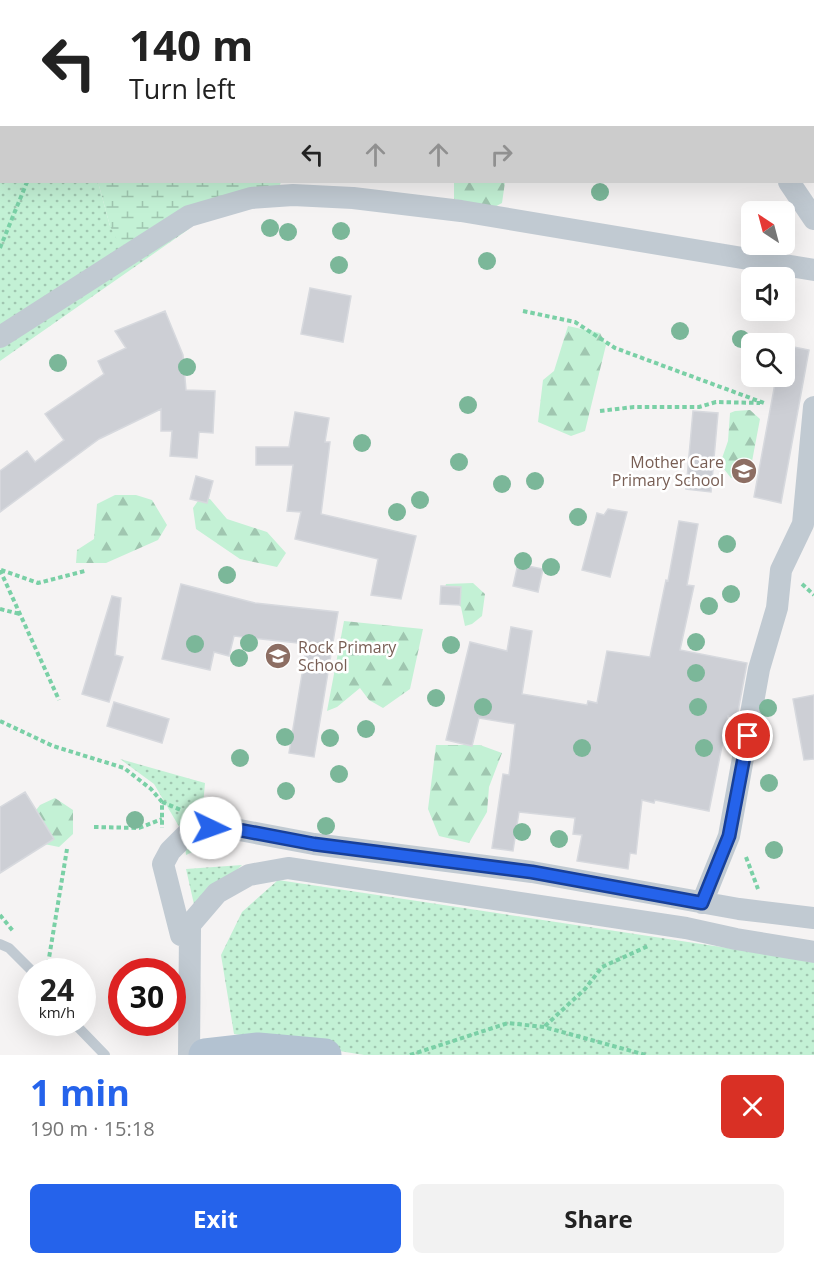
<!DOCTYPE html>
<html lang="en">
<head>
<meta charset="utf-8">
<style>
  :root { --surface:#fff; --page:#f2f2f2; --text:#222; --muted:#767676; --accent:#2563eb }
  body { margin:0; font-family:"Open Sans",sans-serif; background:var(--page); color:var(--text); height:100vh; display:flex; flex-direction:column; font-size:22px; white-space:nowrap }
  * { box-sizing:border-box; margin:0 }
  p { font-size:20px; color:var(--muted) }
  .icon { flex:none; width:33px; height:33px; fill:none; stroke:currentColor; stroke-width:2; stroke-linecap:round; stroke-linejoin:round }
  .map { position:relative; height:1055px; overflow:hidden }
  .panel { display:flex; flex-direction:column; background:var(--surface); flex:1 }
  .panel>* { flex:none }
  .hud { position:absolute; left:0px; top:0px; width:814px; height:183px; box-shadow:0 6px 24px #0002; background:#fff; color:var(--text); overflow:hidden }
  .needle { width:39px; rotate:324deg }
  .buttons { position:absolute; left:741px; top:201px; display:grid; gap:12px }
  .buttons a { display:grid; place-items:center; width:54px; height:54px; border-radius:9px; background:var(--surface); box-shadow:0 6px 24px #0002; font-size:30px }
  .speed { position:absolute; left:18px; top:958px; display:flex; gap:12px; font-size:30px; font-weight:700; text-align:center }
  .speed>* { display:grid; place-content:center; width:78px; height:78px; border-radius:50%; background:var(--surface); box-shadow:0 6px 24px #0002; line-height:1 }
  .speed small { font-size:15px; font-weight:400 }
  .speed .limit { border:9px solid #d22; background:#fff; color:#111 }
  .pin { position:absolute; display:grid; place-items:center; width:51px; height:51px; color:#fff; margin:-26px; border:3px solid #fff; border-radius:50%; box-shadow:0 2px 6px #0007 }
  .me { position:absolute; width:66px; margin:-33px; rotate:93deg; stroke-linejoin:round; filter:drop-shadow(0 0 4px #0008) }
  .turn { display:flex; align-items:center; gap:21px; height:126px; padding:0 30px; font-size:27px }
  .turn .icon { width:78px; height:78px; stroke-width:2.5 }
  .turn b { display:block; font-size:42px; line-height:51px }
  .lanes { display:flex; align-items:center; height:57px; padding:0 30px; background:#0003; justify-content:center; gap:30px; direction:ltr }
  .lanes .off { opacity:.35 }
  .round { display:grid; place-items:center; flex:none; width:63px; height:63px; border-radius:9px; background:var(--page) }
  .summary { display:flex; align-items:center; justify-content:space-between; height:102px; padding:0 30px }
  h1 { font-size:36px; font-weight:700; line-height:45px; color:var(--accent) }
  .button { display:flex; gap:12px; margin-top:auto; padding:12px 30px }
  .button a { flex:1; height:69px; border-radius:9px; background:var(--accent); color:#fff; font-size:24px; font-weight:700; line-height:69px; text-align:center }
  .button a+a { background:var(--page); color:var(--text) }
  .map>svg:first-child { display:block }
  .grass { fill:url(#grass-dots) }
  .forest { fill:url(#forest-firs) }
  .wetland { fill:url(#wetland-marsh) }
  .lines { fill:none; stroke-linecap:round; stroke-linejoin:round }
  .stream { stroke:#90daee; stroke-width:7 }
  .building { fill:#cdcfd5; stroke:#d7d9de; stroke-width:1.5 }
  .path { stroke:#7ad0a6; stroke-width:4; stroke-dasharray:4.5 3; stroke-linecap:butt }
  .lane { stroke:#c1cad2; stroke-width:10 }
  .street { stroke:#c1cad2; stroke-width:22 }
  .primary { stroke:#b3c2d1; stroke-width:33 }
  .tree { fill:#7bb799 }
  .route-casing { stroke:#184099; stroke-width:15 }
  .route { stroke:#2563eb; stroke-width:10 }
  .labels { text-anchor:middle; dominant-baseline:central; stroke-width:5; stroke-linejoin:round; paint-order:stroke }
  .education-label { font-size:16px; fill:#785e54; stroke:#fff; text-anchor:end }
</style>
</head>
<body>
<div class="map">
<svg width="814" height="1055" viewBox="0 0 814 1055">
  <defs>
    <pattern id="grass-dots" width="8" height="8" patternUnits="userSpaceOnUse" patternTransform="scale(1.5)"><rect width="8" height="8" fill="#c3f1d5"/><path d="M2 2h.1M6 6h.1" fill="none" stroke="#a0c6b0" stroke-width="1.8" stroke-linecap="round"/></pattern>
    <pattern id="forest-firs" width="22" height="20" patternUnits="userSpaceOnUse" patternTransform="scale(1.5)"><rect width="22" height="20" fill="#c3f1d5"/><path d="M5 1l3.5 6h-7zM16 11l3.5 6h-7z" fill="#a0c6b0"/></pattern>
    <pattern id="wetland-marsh" width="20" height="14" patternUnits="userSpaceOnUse" patternTransform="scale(1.5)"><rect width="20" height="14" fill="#c3f1d5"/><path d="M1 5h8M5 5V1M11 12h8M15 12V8" fill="none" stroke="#a0c6b0"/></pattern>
  </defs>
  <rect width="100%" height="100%" fill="#f5f3f3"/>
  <path class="grass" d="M 82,0 L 221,0 L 226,1 L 79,2 Z
    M 0,179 L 1,179 L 2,182 L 98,182 L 110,226 L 189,229 L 0,361 Z
    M 120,759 L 205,783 L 199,849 L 186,855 L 184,835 L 154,784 Z
    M 242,865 L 209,897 L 198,922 L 186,869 Z
    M 278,880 L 814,961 L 814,1055 L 364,1055 L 234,1034 L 221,955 L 242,912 Z"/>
  <path class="forest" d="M 454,182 L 505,182 L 502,203 L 491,209 L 454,199 Z
    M 568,326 L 600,333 L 606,345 L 585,431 L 571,436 L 538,422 L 543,380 L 554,371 Z
    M 750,410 L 760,419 L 750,472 L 731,478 L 720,464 L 728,441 L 730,413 L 735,411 Z
    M 115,495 L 136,495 L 152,500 L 167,525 L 158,540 L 106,563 L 76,563 L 77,550 L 94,539 L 97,504 Z
    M 200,498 L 210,499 L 227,519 L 267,532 L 286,553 L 277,567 L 240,559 L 196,529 L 193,508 Z
    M 473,583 L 485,594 L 482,616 L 472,624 L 465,626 L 461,607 L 444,590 L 446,584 Z
    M 344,621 L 423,629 L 410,689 L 383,708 L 369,700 L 360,688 L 337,707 L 327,711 Z
    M 436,745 L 480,745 L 502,753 L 489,787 L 487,812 L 469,843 L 439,836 L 428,809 Z
    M 55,798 L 73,810 L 73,834 L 59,847 L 44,844 L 33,814 L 40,805 Z"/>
  <path class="wetland" d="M 0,0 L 82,0 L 2,2 L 0,33 Z
    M 1,65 L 2,179 L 0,179 L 0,66 Z
    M 98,182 L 281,182 L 278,191 L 167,227 L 120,246 L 110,226 Z"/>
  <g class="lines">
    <path class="stream" d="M 156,0 L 165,2
      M 730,2 L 732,0"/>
  </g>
  <path class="building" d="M 310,288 L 351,296 L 343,342 L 301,334 Z
    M 165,311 L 183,355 L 186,390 L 215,391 L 213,433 L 199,432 L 197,458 L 170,456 L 172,431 L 161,431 L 161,409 L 99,439 L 0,512 L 0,471 L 27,451 L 35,462 L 64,440 L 45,414 L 104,374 L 98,361 L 126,348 L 115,331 Z
    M 784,345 L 809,350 L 781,503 L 754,497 L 776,378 L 784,380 Z
    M 693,411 L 718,413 L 711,492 L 686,489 Z
    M 295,412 L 329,418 L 325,442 L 330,442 L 321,514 L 416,536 L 401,599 L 371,595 L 378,559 L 295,539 L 301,512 L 287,511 L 293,465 L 256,465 L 256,447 L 289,447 Z
    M 196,476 L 213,481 L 207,503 L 190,499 Z
    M 608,509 L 627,512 L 610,577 L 582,570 L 597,513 L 604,515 Z
    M 679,521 L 698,524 L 687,585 L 694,586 L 680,650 L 747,663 L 737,717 L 728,716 L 709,811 L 655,800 L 654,803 L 642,800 L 636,854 L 630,853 L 628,869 L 577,861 L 582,835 L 573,834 L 575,818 L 519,812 L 513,851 L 492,848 L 503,774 L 509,775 L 515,724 L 479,718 L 472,746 L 446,740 L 470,642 L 507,651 L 511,627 L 532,631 L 522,694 L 587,705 L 588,701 L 597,703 L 607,651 L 650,657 L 666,580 L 668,581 Z
    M 518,564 L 543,569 L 538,592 L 513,586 Z
    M 181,584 L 255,603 L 338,612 L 314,757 L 289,753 L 307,644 L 234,636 L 229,656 L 214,652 L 210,670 L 162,659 Z
    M 441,586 L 461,587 L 460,605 L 440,604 Z
    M 112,596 L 121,598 L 115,655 L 123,657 L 109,702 L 82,694 Z
    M 814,695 L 814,759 L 804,760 L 793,699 Z
    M 114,702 L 169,719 L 162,743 L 107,726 Z
    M 25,792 L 54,839 L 0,873 L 0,807 Z"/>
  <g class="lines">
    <path class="path" d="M 0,248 L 27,182
      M 523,311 L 575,322 L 615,348 L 764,403
      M 600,411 L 634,407 L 699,407 L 716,402 L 760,403
      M 0,570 L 59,700
      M 1,570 L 38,583 L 85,571
      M 802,584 L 814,595
      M 0,609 L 20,614
      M 0,721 L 53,746 L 124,768 L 151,789 L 162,802 L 162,828
      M 162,802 L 181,810
      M 94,827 L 139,828 L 162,819
      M 746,857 L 758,889
      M 0,915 L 13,931
      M 48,964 L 67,849
      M 545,1026 L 585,989 L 602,967 L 648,946
      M 410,1055 L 508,1023 L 544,1027 L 646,1055"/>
    <path class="lane" d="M 0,944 L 9,948 L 33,972
      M 74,1023 L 105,1055"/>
    <path class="street" d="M 638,0 L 639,2
      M 813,150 L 814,115
      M 789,182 L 814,219
      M 0,337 L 189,216 L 251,198 L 293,195 L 353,198 L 461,211 L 814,270
      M 702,903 L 729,836 L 759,669 L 777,608 L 781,570 L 803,524 L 814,407
      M 182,934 L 190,929 L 189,1055
      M 181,935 L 163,864 L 170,851 L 192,829 L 229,828 L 314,844 L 532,872 L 739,909 L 814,918
      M 181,935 L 217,893 L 249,875 L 288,868 L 686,928 L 736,939 L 814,952"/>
    <path class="primary" d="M 205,1055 L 258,1049 L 325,1055"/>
  </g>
  <g class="tree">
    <circle cx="600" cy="192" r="9"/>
    <circle cx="270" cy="228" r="9"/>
    <circle cx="341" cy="231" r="9"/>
    <circle cx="288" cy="232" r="9"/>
    <circle cx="487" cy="261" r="9"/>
    <circle cx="339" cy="265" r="9"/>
    <circle cx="680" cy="331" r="9"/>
    <circle cx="741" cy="339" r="9"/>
    <circle cx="58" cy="363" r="9"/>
    <circle cx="187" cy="367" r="9"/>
    <circle cx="468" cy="405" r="9"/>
    <circle cx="362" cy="443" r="9"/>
    <circle cx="459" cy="462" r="9"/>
    <circle cx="535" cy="481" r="9"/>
    <circle cx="502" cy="484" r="9"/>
    <circle cx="420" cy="500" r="9"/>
    <circle cx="397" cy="512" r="9"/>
    <circle cx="578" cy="517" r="9"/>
    <circle cx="727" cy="544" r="9"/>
    <circle cx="523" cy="561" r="9"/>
    <circle cx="551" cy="567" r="9"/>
    <circle cx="227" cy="575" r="9"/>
    <circle cx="731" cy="594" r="9"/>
    <circle cx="709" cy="606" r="9"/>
    <circle cx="696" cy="642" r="9"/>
    <circle cx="249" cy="643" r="9"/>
    <circle cx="195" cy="644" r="9"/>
    <circle cx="451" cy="645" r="9"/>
    <circle cx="239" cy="658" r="9"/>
    <circle cx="696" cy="673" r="9"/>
    <circle cx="436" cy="698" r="9"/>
    <circle cx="483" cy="707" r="9"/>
    <circle cx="698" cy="707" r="9"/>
    <circle cx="768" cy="708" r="9"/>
    <circle cx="366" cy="729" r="9"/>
    <circle cx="285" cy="737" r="9"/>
    <circle cx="330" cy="738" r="9"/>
    <circle cx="582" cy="748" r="9"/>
    <circle cx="704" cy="748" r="9"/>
    <circle cx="240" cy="758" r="9"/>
    <circle cx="339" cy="774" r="9"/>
    <circle cx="769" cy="783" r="9"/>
    <circle cx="286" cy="791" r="9"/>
    <circle cx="215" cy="809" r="9"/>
    <circle cx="135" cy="820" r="9"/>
    <circle cx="326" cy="826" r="9"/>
    <circle cx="522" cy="832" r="9"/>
    <circle cx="559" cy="839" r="9"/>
    <circle cx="774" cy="850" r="9"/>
  </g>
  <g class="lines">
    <g class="route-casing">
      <path id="route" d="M 211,828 L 229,828 L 314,844 L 532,872 L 702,903 L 729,836 L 748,736"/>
    </g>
    <use href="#route" class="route"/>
  </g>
  <defs>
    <g id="school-disc" transform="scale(1.35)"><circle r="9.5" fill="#8d6e63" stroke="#fff"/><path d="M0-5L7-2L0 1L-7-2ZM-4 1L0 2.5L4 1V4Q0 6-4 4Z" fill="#fff"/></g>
  </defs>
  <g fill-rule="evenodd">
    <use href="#school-disc" x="744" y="471"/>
    <use href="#school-disc" x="278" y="656"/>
  </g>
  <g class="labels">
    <g class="education-label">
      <text x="724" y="462">Mother Care<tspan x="724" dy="18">Primary School</tspan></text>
      <text x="298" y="647" text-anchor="start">Rock Primary<tspan x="298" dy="18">School</tspan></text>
    </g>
  </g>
</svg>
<div class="buttons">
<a><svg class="needle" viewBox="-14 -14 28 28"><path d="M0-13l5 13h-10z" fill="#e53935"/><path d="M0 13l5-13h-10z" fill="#767676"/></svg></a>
<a><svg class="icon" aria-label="sound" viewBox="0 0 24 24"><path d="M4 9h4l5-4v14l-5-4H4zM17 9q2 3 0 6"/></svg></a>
<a><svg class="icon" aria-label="search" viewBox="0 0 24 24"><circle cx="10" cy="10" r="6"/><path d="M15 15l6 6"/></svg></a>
</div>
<div class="speed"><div>24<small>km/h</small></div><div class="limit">30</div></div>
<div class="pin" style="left:748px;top:736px;background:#d93025"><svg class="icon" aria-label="arrive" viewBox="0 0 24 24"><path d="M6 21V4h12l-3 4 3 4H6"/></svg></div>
<svg class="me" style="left:211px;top:828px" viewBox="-20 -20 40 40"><circle r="19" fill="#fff"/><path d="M0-13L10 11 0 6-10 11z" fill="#2563eb"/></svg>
<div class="hud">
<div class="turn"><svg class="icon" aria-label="left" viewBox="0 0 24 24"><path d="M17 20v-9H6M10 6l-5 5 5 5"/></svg><div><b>140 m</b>Turn left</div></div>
<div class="lanes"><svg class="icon" aria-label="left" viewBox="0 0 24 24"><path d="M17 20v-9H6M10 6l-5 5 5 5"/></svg><svg class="icon off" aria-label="ahead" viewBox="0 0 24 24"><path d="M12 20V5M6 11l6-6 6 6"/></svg><svg class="icon off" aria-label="ahead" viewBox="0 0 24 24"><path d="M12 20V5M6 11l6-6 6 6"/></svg><svg class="icon off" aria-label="right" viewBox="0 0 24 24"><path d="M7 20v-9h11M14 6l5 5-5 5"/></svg></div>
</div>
</div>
<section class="panel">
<div class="summary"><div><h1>1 min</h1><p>190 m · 15:18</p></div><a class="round" style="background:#d93025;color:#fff"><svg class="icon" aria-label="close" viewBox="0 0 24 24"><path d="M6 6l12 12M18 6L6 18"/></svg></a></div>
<div class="button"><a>Exit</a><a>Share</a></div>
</section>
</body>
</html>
